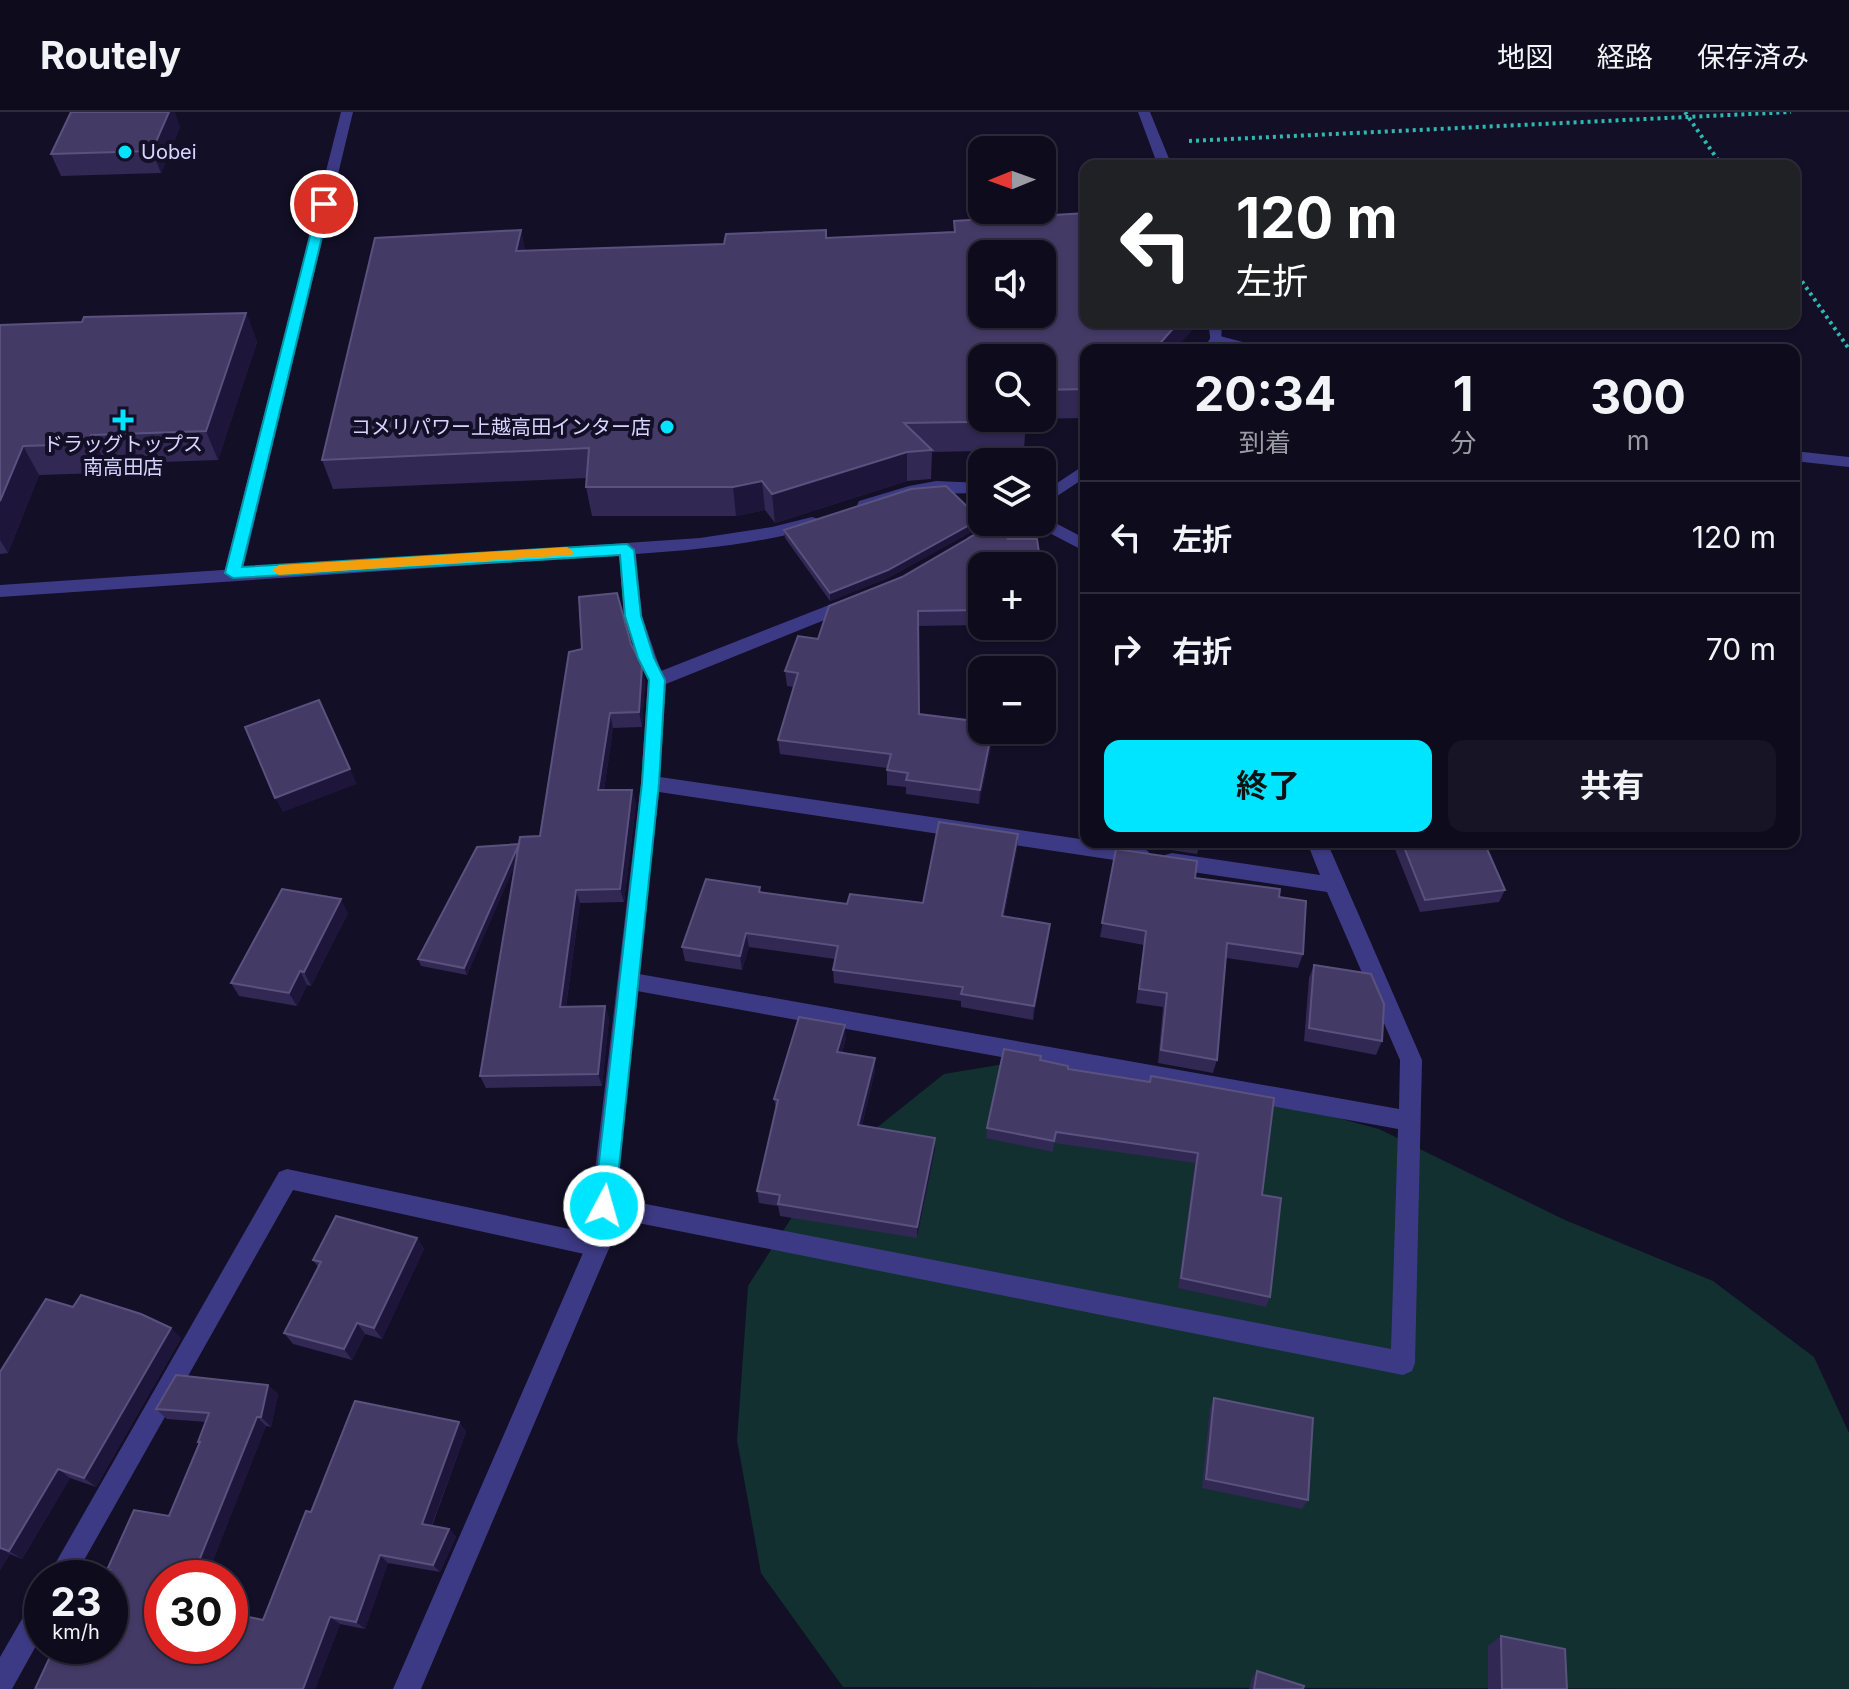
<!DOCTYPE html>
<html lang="ja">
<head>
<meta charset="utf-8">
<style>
  :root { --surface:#0e0b1c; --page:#171425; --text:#f1f3f6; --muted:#9b9ba3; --line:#2e2b3b; --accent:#00e5ff }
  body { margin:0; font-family:Inter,"Noto Sans JP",sans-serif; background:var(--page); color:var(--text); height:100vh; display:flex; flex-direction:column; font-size:30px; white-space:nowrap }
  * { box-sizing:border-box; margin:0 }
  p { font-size:26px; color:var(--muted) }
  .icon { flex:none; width:44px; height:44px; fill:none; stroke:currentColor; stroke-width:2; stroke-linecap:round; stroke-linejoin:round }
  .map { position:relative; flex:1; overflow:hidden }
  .side { position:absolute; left:1080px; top:232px; width:720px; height:504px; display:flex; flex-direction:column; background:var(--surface); border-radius:16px; box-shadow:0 2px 6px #0004,0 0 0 2px var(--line) }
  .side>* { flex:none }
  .top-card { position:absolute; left:1080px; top:48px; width:720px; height:168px; border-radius:16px; box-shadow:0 2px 6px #0004,0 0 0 2px var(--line); background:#202124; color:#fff; overflow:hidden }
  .needle { width:52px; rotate:269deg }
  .fabs { position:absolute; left:968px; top:24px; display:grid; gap:16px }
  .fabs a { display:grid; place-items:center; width:88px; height:88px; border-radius:16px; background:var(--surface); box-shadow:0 2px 6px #0004,0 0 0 2px var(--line); font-size:40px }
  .speed { position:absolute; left:24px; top:1448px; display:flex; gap:16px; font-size:40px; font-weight:700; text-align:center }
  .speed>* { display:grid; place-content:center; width:104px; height:104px; border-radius:50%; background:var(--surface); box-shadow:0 2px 6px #0004,0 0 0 2px var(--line); line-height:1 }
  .speed small { font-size:20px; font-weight:400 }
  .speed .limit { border:12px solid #d22; background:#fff; color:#111 }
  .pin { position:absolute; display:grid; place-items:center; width:68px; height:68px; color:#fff; margin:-34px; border:4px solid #fff; border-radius:50%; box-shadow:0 2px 8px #0007 }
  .me { position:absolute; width:88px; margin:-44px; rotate:6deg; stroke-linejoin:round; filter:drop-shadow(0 0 6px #0008) }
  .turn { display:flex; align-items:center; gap:28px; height:168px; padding:0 24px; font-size:36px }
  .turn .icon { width:104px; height:104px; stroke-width:2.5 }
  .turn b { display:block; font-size:56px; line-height:68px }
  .eta { display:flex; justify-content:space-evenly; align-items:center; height:136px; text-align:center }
  .eta b { font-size:48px; font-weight:700; line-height:56px }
  .button { display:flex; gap:16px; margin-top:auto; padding:16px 24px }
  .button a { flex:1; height:92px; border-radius:16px; background:var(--accent); color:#111; font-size:32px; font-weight:700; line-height:92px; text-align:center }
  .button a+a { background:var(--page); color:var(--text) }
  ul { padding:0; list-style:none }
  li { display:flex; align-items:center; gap:24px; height:112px; padding:0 24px; border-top:2px solid var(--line) }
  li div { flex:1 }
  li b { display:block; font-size:30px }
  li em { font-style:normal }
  header { display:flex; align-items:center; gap:48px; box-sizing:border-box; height:112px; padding:0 40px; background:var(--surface); border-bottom:2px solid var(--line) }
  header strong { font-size:38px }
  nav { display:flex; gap:44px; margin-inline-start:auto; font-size:28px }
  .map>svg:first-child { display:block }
  .green { fill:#12302f }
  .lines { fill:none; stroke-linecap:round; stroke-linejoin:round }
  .path { stroke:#2fb8b0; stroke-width:4; stroke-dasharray:3 4; stroke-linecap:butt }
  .service { fill:#3d3a85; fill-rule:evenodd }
  .minor { fill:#3d3a85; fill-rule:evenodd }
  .tertiary { fill:#3d3a85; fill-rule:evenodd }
  .wall { fill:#312854; fill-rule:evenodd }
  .shaded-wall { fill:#1d163a }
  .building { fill:#433a66; stroke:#5a527e; stroke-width:2; fill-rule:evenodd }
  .route { fill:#00e5ff; stroke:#0095a6; stroke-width:2 }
  .slow { fill:#f59e0b }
  .poi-dot { fill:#00e5ff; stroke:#130f26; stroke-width:3 }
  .labels { text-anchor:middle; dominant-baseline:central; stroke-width:8; stroke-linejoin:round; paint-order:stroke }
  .far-poi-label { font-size:20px; fill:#d9d4ff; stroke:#130f26; text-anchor:start }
</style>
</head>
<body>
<header>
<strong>Routely</strong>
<nav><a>地図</a><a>経路</a><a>保存済み</a></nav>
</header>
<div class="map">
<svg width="1849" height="1577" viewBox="0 0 1849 1577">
  <rect width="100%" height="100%" fill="#130f26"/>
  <path class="green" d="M 1046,945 L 1166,960 L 1379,1017 L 1565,1108 L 1713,1169 L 1814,1245 L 1849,1321 L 1849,1577 L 843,1575 L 761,1461 L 737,1328 L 748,1174 L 820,1061 L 944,962 Z"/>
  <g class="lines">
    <path class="path" d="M 1685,0 L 1722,54
      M 1189,29 L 1791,0
      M 1794,158 L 1849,237"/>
    <path class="service" d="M 287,1057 L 598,1123 L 606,1126 L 610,1134 L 606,1142 L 598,1145 L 293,1078 L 74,1466 L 47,1466 L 279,1060 Z
      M 42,1484 L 42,1523 L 12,1577 L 0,1577 L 0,1545 L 33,1488 Z"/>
    <path class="minor" d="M 1216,223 L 1262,235 L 1265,238 L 1238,238 L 1221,234 L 1219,238 L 1203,238 L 1211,225 Z
      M 1794,339 L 1849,345 L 1849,355 L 1794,349 Z
      M 1086,352 L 1086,365 L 1042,394 L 1042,381 Z
      M 936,369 L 982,371 L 982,381 L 922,382 L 865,398 L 857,393 L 859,389 L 909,374 Z
      M 1042,404 L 1086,427 L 1086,440 L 1036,414 L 1034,410 L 1042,410 Z
      M 812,405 L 818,407 L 820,411 L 818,415 C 758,432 698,438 636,442 L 642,504 L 661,559 L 847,486 L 853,484 L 862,490 L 859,494 L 666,572 L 660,665 L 1141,736 L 1148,739 L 1151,744 L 1148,749 L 1141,752 L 659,680 L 639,862 L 1399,997 L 1400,948 L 1327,780 L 1172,757 L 1165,755 L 1162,749 L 1165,743 L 1172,741 L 1320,763 L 1307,730 L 1327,730 L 1422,948 L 1415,1251 L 1412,1259 L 1403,1263 L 613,1106 L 610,1134 L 421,1577 L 393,1577 L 586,1134 L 641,671 L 648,568 L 637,546 L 624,504 L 619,443 L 0,485 L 0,473 L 700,426 L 772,415 ZM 637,879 L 1398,1017 L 1391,1237 L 615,1086 Z
      M 996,410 L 1017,410 L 980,433 L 968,433 L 966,429 L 968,425 Z"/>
    <path class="tertiary" d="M 341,0 L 353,0 L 242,461 L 233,467 L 224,461 Z
      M 1138,0 L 1150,0 L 1172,54 L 1158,54 Z
      M 1208,210 L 1222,210 L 1221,231 L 1211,231 Z"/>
  </g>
  <path class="wall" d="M 180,15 L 161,61 L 61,64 L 51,42 Z
    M 954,109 L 1197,213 L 1086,238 L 1086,306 L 1026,307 L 1024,338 L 932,340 L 931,367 L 907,369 L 775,411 L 765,398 L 736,404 L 592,404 L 586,375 L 587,366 L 333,377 L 322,348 L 521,118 L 525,139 L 724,132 L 954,120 ZM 1042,246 L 1042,306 L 982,306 Z
    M 246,201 L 257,230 L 218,348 L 106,352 L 102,361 L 39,363 L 8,441 L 0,442 L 0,213 L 82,210 Z
    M 980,415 L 888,466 L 830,489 L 785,426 L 784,418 Z
    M 982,454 L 982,513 L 918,514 L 919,602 L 982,618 L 993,618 L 993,626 L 979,692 L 906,682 L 906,675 L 887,673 L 887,656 L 780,642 L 778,628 L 794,575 L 787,574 L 785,559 L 818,527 L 902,465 Z
    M 1042,462 L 1045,486 L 1044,501 L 1042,501 Z
    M 1794,469 L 1801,515 L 1794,527 Z
    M 631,532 L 645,569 L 642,615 L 613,616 L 604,678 L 632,678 L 636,692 L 624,790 L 580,791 L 566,895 L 605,894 L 609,907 L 602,974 L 486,976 L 480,964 L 515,752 L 467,863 L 421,854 L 418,847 L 519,733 L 540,724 L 582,537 Z
    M 1018,722 L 1017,737 L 1004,804 L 1050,812 L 1033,908 L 961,895 L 961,889 L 834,871 L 833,858 L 835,847 L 749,835 L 742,858 L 685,849 L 682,835 L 761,781 L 847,792 L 923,791 Z
    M 1118,730 L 1200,730 L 1197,742 Z
    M 1392,730 L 1484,730 L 1505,778 L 1499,790 L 1420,800 Z
    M 1116,737 L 1195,766 L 1279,785 L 1303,842 L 1298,856 L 1226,846 L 1217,948 L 1213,961 L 1158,951 L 1163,895 L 1136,891 L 1144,833 L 1100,825 Z
    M 348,801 L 311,874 L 307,873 L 297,894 L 239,884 L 231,871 Z
    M 1314,853 L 1382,929 L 1376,943 L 1304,929 L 1309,866 Z
    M 846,926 L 842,941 L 875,946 L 875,959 L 862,1013 L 935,1038 L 917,1126 L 780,1104 L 778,1094 L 759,1091 L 757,1079 L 776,997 L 774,987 Z
    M 1040,948 L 1068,957 L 1262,1083 L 1270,1185 L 1266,1195 L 1178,1176 L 1195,1051 L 1054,1031 L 1053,1040 L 986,1026 L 987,1016 Z
    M 417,1126 L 424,1137 L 382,1227 L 365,1222 L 352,1248 L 293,1232 L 284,1221 L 318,1155 L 313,1148 Z
    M 181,1226 L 96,1375 L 70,1366 L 22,1447 L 10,1442 L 0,1458 L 0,1260 Z
    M 176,1263 L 268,1273 L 278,1282 L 271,1315 L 266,1314 L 206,1466 L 162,1466 L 162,1534 L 230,1534 L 230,1501 L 263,1508 L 306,1399 L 311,1400 L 355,1289 L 459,1310 L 466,1320 L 432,1414 L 449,1417 L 456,1425 L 440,1460 L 388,1451 L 365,1517 L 340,1512 L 315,1577 L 35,1577 L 55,1534 L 110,1534 L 110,1466 L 106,1466 L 109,1459 L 107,1458 L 134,1398 L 169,1404 L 200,1331 L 198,1330 L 206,1310 L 167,1307 L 156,1297 Z
    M 1214,1286 L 1308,1388 L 1302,1397 L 1202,1376 L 1210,1296 Z
    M 1501,1524 L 1567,1577 L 1488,1577 L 1488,1534 Z
    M 1257,1559 L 1303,1577 L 1249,1577 L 1252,1565 Z"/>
  <path class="shaded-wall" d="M 169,0 L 175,0 L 180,15 L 161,61 L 152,39 Z
    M 521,118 L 527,147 L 516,139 Z
    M 246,201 L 257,230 L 218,348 L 206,319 Z
    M 1179,210 L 1198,210 L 1197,213 L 1175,238 L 1154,238 Z
    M 91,323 L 106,352 L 102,361 L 87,332 Z
    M 23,334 L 39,363 L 8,441 L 0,428 L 0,389 Z
    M 907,340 L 907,369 L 775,411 L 772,382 Z
    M 762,369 L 765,398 L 736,404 L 733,375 Z
    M 980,407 L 980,415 L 888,466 L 830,489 L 830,481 Z
    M 642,554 L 645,569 L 642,615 L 639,600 Z
    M 610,601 L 613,616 L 602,692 L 598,678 Z
    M 992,618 L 993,618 L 993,626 L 979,692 L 980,678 Z
    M 350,657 L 357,672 L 283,700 L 275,686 Z
    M 632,678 L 636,692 L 624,790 L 620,777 Z
    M 1018,722 L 1017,737 L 1001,818 L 1002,804 Z
    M 519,732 L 521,740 L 467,863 L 464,856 Z
    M 576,778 L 580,791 L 564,908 L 560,895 Z
    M 341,787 L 348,801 L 311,874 L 304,860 Z
    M 1050,812 L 1049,826 L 1033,908 L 1034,894 Z
    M 746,821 L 749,835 L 742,858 L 740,844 Z
    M 300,859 L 307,873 L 297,894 L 289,881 Z
    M 605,894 L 609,907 L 602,974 L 598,962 Z
    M 845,913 L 846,926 L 839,953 L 837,940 Z
    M 875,946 L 875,959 L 859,1025 L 858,1013 Z
    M 935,1026 L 935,1038 L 917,1126 L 917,1115 Z
    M 417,1126 L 424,1137 L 382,1227 L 374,1216 Z
    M 357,1211 L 365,1222 L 352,1248 L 344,1237 Z
    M 171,1216 L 181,1226 L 96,1375 L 84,1366 Z
    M 268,1273 L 278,1282 L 271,1315 L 261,1305 Z
    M 257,1305 L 266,1314 L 206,1466 L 192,1466 Z
    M 459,1310 L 466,1320 L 429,1420 L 422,1412 Z
    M 58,1357 L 70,1366 L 22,1447 L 9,1439 Z
    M 449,1417 L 456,1425 L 440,1460 L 433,1453 Z
    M 0,1436 L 10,1442 L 0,1458 Z
    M 380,1443 L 388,1451 L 365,1517 L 356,1510 Z
    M 330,1505 L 340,1512 L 315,1577 L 303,1577 Z"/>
  <path class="building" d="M 71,0 L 169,0 L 152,39 L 51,42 Z
    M 1086,101 L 1086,210 L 1179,210 L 1154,238 L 1086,238 L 1086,277 L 1042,278 L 1042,246 L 982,246 L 982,306 L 1025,306 L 1026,309 L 904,311 L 932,338 L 907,340 L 772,382 L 762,369 L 733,375 L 586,375 L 589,336 L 322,348 L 375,126 L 521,118 L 516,139 L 724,132 L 726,122 L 826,118 L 826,126 L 955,120 L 954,109 ZM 982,142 L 1042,142 L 1042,202 L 982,202 Z
    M 246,201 L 206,319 L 91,323 L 87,332 L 23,334 L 0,389 L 0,213 L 82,210 L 84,205 Z
    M 946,374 L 980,407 L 888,458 L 830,481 L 784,418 L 911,377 Z
    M 993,412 L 1008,427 L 1037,427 L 1041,454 L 982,454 L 982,498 L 918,499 L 919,602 L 982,610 L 982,618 L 992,618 L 980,678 L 906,668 L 908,661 L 887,658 L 891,642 L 778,628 L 798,561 L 785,559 L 798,524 L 818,527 L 829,494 L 902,465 Z
    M 1042,462 L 1045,486 L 1042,486 Z
    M 1794,469 L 1795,469 L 1801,515 L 1794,514 Z
    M 617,481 L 631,532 L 642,554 L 639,600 L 610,601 L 598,678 L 632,678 L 620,777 L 576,778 L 560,895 L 605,894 L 598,962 L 480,964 L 520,725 L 540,724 L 569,540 L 582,537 L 579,485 Z
    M 319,588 L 350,657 L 275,686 L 245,615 Z
    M 939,710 L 1018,722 L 1002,804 L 1050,812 L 1034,894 L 961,882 L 963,875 L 833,858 L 838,834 L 746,821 L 740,844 L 682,835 L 706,767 L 760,775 L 759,780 L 847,792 L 850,782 L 923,791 Z
    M 1402,730 L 1484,730 L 1505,778 L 1425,788 Z
    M 519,732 L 464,856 L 418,847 L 477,735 Z
    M 1116,737 L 1197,749 L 1195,766 L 1280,777 L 1279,785 L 1306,789 L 1303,842 L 1227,831 L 1217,948 L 1161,938 L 1167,881 L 1139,877 L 1146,819 L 1102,811 Z
    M 282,777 L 341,787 L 304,860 L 300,859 L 289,881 L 231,871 Z
    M 1314,853 L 1371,862 L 1384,892 L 1382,929 L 1309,916 Z
    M 799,905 L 845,913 L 837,940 L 875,946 L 858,1013 L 935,1026 L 917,1115 L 778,1092 L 780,1083 L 757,1079 L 778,988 L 774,987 Z
    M 1004,937 L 1041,944 L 1040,948 L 1068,954 L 1068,957 L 1150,970 L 1151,964 L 1274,986 L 1262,1083 L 1281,1086 L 1270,1185 L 1181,1166 L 1198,1041 L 1056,1020 L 1054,1029 L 987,1016 Z
    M 336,1104 L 417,1126 L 374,1216 L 357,1211 L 344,1237 L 284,1221 L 321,1150 L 313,1148 Z
    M 81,1183 L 141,1202 L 171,1216 L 84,1366 L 58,1357 L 9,1439 L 0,1436 L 0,1260 L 46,1187 L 73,1195 Z
    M 176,1263 L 268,1273 L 261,1305 L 257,1305 L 192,1466 L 162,1466 L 162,1534 L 230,1534 L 230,1501 L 263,1508 L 306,1399 L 311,1400 L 355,1289 L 459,1310 L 422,1412 L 449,1417 L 433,1453 L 380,1443 L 356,1510 L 330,1505 L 303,1577 L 35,1577 L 55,1534 L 110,1534 L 110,1466 L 106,1466 L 110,1458 L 107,1458 L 134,1398 L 169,1404 L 200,1330 L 198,1330 L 209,1301 L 156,1297 Z
    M 1214,1286 L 1313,1306 L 1308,1388 L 1206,1367 Z
    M 1501,1524 L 1565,1537 L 1567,1577 L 1502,1577 Z
    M 1257,1559 L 1304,1574 L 1303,1577 L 1254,1577 Z"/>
  <path class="route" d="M 324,88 L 330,92 L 242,455 L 627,432 L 634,438 L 641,504 L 654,546 L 665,568 L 659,671 L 615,1094 L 612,1101 L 604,1104 L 597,1101 L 594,1094 L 642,671 L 649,568 L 638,546 L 625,504 L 620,443 L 233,466 L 225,461 L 318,92 Z"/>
  <path class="slow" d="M 567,435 L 574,440 L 572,443 L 279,463 L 272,458 L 279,453 Z"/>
  <g class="poi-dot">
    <circle cx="125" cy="40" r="8"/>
    <path d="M119 296h8v8h8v8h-8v8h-8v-8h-8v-8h8z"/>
    <circle cx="667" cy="315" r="8"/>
  </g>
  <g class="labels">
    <g class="far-poi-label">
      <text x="141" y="40">Uobei</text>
      <text x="651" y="315" text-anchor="end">コメリパワー上越高田インター店</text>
      <text x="123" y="332" text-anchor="middle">ドラッグトップス<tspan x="123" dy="23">南高田店</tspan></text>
    </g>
  </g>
</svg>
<div class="fabs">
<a><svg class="needle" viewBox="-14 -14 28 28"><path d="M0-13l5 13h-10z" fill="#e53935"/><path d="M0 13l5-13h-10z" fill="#9b9ba3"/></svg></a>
<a><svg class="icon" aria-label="sound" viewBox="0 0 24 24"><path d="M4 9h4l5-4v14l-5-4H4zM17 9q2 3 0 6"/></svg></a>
<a><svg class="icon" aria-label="search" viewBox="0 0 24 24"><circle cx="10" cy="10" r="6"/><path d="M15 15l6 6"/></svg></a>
<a><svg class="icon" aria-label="layers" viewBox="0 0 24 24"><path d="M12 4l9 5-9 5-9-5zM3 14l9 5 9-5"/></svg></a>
<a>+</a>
<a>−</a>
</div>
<div class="speed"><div>23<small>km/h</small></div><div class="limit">30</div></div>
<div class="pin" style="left:324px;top:92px;background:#d93025"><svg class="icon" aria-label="arrive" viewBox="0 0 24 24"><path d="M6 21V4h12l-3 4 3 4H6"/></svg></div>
<svg class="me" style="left:604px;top:1094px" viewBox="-20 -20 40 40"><circle r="17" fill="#00e5ff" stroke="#fff" stroke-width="3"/><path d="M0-11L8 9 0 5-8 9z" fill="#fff"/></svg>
<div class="top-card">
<div class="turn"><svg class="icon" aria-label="left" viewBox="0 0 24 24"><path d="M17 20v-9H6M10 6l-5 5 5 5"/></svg><div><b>120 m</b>左折</div></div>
</div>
<section class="side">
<div class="eta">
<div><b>20:34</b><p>到着</p></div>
<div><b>1</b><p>分</p></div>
<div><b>300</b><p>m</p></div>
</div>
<ul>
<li><svg class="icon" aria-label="left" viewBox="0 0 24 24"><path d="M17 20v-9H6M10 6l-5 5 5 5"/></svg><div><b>左折</b></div><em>120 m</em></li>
<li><svg class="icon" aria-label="right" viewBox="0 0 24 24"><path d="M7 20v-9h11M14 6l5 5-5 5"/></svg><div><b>右折</b></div><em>70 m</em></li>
</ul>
<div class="button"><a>終了</a><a>共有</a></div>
</section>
</div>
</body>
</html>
